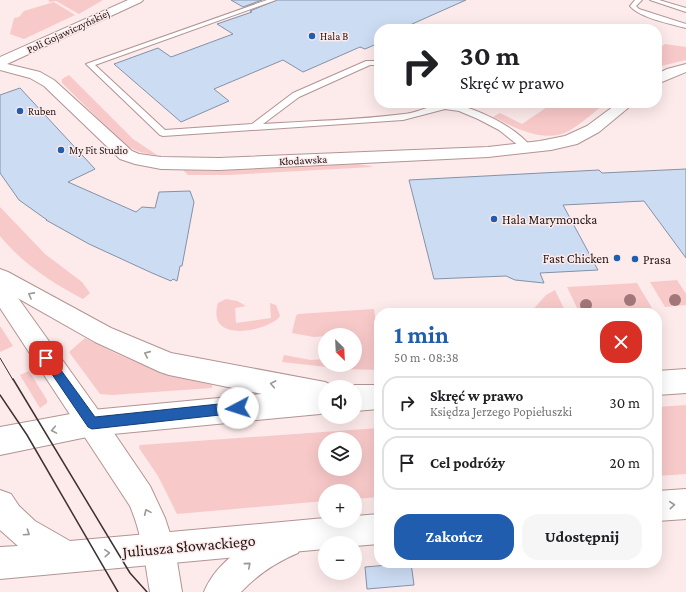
<!DOCTYPE html>
<html lang="pl">
<head>
<meta charset="utf-8">
<style>
  :root { --surface:#fff; --page:#f6f6f6; --text:#202124; --muted:#757577; --line:#e0e0e0; --accent:#205dae }
  body { margin:0; font-family:"Crimson Pro",serif; background:var(--page); color:var(--text); height:100vh; display:flex; flex-direction:column; font-size:15px; white-space:nowrap }
  * { box-sizing:border-box; margin:0 }
  p { font-size:13px; color:var(--muted) }
  .icon { flex:none; width:22px; height:22px; fill:none; stroke:currentColor; stroke-width:2; stroke-linecap:round; stroke-linejoin:round }
  .map { position:relative; flex:1; overflow:hidden }
  .side { position:absolute; left:374px; top:308px; width:288px; height:260px; display:flex; flex-direction:column; background:var(--surface); border-radius:16px; box-shadow:0 4px 16px #0002 }
  .side>* { flex:none }
  .guide { position:absolute; left:374px; top:24px; width:288px; height:84px; border-radius:16px; box-shadow:0 4px 16px #0002; background:#fff; color:var(--text); overflow:hidden }
  .needle { width:26px; rotate:156deg }
  .buttons { position:absolute; left:318px; top:328px; display:grid; gap:8px }
  .buttons a { display:grid; place-items:center; width:44px; height:44px; border-radius:50%; background:var(--surface); box-shadow:0 4px 16px #0002; font-size:20px }
  .pin { position:absolute; display:grid; place-items:center; width:34px; height:34px; color:#fff; margin:-17px; border-radius:8px; box-shadow:0 2px 6px #0006 }
  .me { position:absolute; width:44px; margin:-22px; rotate:265deg; stroke-linejoin:round; filter:drop-shadow(0 0 3px #0008) }
  .turn { display:flex; align-items:center; gap:14px; height:84px; padding:0 20px; font-size:18px }
  .turn .icon { width:52px; height:52px; stroke-width:2.5 }
  .turn b { display:block; font-size:28px; line-height:34px }
  .round { display:grid; place-items:center; flex:none; width:42px; height:42px; border-radius:16px; background:var(--page) }
  .overview { display:flex; align-items:center; justify-content:space-between; height:68px; padding:0 20px }
  h1 { font-size:24px; font-weight:700; line-height:30px; color:var(--accent) }
  .primary-button { display:flex; gap:8px; margin-top:auto; padding:8px 20px }
  .primary-button a { flex:1; height:46px; border-radius:16px; background:var(--accent); color:#fff; font-size:16px; font-weight:700; line-height:46px; text-align:center }
  .primary-button a+a { background:var(--page); color:var(--text) }
  ul { padding:0; list-style:none }
  li { display:flex; align-items:center; gap:12px; height:54px; margin:0 8px 6px; padding:0 12px; border:2px solid var(--line); border-radius:16px }
  li div { flex:1 }
  li b { display:block; font-size:15px }
  li em { font-style:normal }
  .map>svg:first-child { display:block }
  .green { fill:#f8c9c9; fill-rule:evenodd }
  .building { fill:#ccdcf3; stroke:#8492a7 }
  .lines { fill:none; stroke-linecap:round; stroke-linejoin:round }
  .service-casing { stroke:#b29494; stroke-width:2 }
  .minor-casing { stroke:#b29494; stroke-width:2 }
  .tertiary-casing { stroke:#b29494; stroke-width:2 }
  .secondary-casing { stroke:#b29494; stroke-width:2 }
  .service { fill:#fff; fill-rule:evenodd }
  .minor { fill:#fff; fill-rule:evenodd }
  .tertiary { fill:#fff; fill-rule:evenodd }
  .secondary { fill:#fff; fill-rule:evenodd }
  .tram-far1 { stroke:#3d3131; stroke-width:1 }
  .tram { stroke:#3d3131; stroke-width:1.5 }
  .tree { fill:#a1777a }
  .oneway { stroke:#9c9797 }
  .route { fill:#205dae; stroke:#153c71 }
  .poi-dot { fill:#205dae; stroke:#fdeaea; stroke-width:1.5 }
  .labels { text-anchor:middle; dominant-baseline:central; stroke-width:3; stroke-linejoin:round; paint-order:stroke }
  .far-street-label { font-size:11px; fill:#221717; stroke:#fdeaea }
  .far-poi-label { font-size:11px; fill:#221717; stroke:#fdeaea; text-anchor:start }
  .poi-label { font-size:13px; fill:#221717; stroke:#fdeaea; text-anchor:start }
  .near-street-label { font-size:16px; fill:#221717; stroke:#fdeaea }
</style>
</head>
<body>
<div class="map">
<svg width="686" height="592" viewBox="0 0 686 592">
  <rect width="100%" height="100%" fill="#fdeaea"/>
  <path class="green" d="M 48,0 L 103,0 L 79,14 L 56,1 L 50,2 Z
    M 54,2 L 75,15 L 24,39 L 10,34 L 14,18 L 19,17 L 24,11 Z
    M 665,44 L 686,47 L 686,60 L 657,67 L 657,50 Z
    M 69,75 L 133,139 L 157,155 C 145,154 133,151 123,143 L 62,83 L 62,79 Z
    M 553,103 L 606,103 C 594,112 582,123 569,131 C 544,144 516,128 493,117 L 500,113 L 522,124 Z
    M 357,164 L 371,166 L 372,167 L 228,175 L 188,175 L 183,170 L 214,171 Z
    M 0,207 L 45,254 L 82,282 L 90,293 L 83,299 C 52,283 22,263 0,236 Z
    M 677,280 L 686,294 L 686,305 L 665,307 L 650,282 Z
    M 637,283 L 652,308 L 579,312 L 567,287 Z
    M 555,290 L 566,313 L 530,313 L 546,295 Z
    M 226,299 L 237,301 L 246,306 L 235,308 L 236,323 L 271,318 L 270,303 L 276,305 L 280,316 C 273,329 205,347 218,303 Z
    M 374,309 L 376,325 L 379,325 L 379,370 L 344,369 L 282,362 L 284,355 L 311,360 L 325,359 L 325,365 L 355,365 L 355,335 L 325,335 L 325,336 L 314,337 L 292,333 L 296,316 L 298,314 Z
    M 0,326 L 13,346 L 0,352 Z
    M 85,338 L 117,354 L 153,369 L 212,385 L 212,388 L 112,395 L 100,394 L 69,352 Z
    M 29,371 L 47,400 L 47,403 L 40,408 L 20,375 Z
    M 686,405 L 686,474 L 657,476 L 657,407 Z
    M 379,428 L 379,497 L 355,499 L 355,491 L 325,491 L 325,501 L 177,514 L 158,476 L 139,448 L 140,445 ZM 325,439 L 355,439 L 355,469 L 325,469 Z"/>
  <path class="building" d="M 231,0 L 262,0 L 243,7 Z
    M 277,0 L 466,0 L 401,29 L 379,29 L 379,43 L 365,49 L 360,47 L 303,72 L 283,60 L 214,89 L 229,101 L 181,122 L 114,64 L 158,48 L 171,57 L 233,34 L 217,24 L 252,12 L 250,11 Z
    M 20,88 L 95,169 L 68,182 L 136,212 L 142,207 L 155,208 L 159,192 L 190,191 L 194,202 L 182,266 L 180,266 L 177,281 L 173,279 L 171,281 L 152,273 L 89,244 L 46,220 L 47,220 L 19,200 L 0,173 L 0,95 Z
    M 686,169 L 686,258 L 644,201 L 563,205 L 598,270 L 540,273 L 544,283 L 515,280 L 506,276 L 434,279 L 409,180 L 599,170 L 602,173 Z
    M 411,563 L 414,585 L 367,589 L 365,567 Z"/>
  <g class="lines">
    <g class="service-casing">
      <path id="service" d="M 267,0 L 276,0 L 95,65 L 165,130 L 252,124 L 293,93 L 366,61 L 379,61 L 379,65 L 370,65 L 299,97 L 263,124 C 310,121 357,120 404,114 C 420,113 434,102 451,104 C 475,107 516,127 531,147 L 526,150 L 523,149 L 499,130 L 478,119 L 459,111 L 445,109 L 403,120 L 163,136 L 160,135 L 86,64 Z
        M 635,0 L 642,0 L 636,6 L 639,9 L 686,24 L 686,28 C 671,24 640,18 630,6 Z
        M 650,0 L 659,0 L 686,8 L 686,12 Z"/>
    </g>
    <g class="minor-casing">
      <path id="minor" d="M 128,0 L 143,0 L 141,2 L 7,64 L 40,72 L 54,80 L 132,151 L 139,154 L 161,157 L 219,158 L 488,147 L 540,141 L 565,136 L 587,126 L 618,103 L 634,103 L 599,132 L 577,144 L 551,150 L 488,157 L 219,170 L 161,169 L 135,164 L 120,159 L 44,86 L 30,78 L 0,70 L 0,57 Z
        M 686,64 L 686,72 L 657,84 L 657,74 L 667,69 Z"/>
    </g>
    <g class="tertiary-casing">
      <path id="tertiary" d="M 0,281 L 8,284 L 101,414 L 150,486 L 165,518 L 175,549 L 182,592 L 150,592 C 145,563 142,534 130,506 L 0,308 Z
        M 287,526 L 298,531 L 303,542 L 298,553 C 276,562 257,575 241,592 L 204,592 C 218,558 254,539 287,526 Z"/>
    </g>
    <g class="secondary-casing">
      <path id="secondary" d="M 0,269 L 8,272 L 111,328 L 171,353 L 325,382 L 335,387 L 325,387 L 325,412 L 320,414 L 92,436 L 0,455 L 0,427 L 92,410 L 262,394 L 169,375 L 160,372 L 95,342 L 0,288 Z
        M 686,369 L 686,393 L 657,395 L 657,371 Z
        M 355,385 L 379,385 L 379,409 L 355,411 L 355,387 L 351,387 Z
        M 686,489 L 686,519 L 657,521 L 657,491 Z
        M 0,490 L 11,494 L 19,506 L 35,521 L 70,541 L 325,518 L 325,521 L 355,521 L 355,516 L 379,514 L 379,544 L 355,546 L 355,543 L 325,543 L 325,549 L 0,579 L 0,547 L 18,546 L 0,530 Z"/>
    </g>
    <use href="#service" class="service"/>
    <use href="#minor" class="minor"/>
    <use href="#tertiary" class="tertiary"/>
    <use href="#secondary" class="secondary"/>
    <path class="tram-far1" d="M 0,358 L 13,380"/>
    <path class="tram" d="M 13,379 L 130,573 L 147,592
      M 0,395 L 27,435 L 118,592"/>
  </g>
  <g class="tree">
    <circle cx="630" cy="300" r="6"/>
    <circle cx="675" cy="300" r="6"/>
    <circle cx="586" cy="305" r="6"/>
  </g>
  <defs><path id="oneway-chevron" d="M-2-3.5L2.5 0L-2 3.5" fill="none" stroke-width="1.6" stroke-linecap="round" stroke-linejoin="round"/></defs>
  <g class="oneway">
    <use href="#oneway-chevron" transform="translate(31 295) rotate(-151)"/>
    <use href="#oneway-chevron" transform="translate(147 354) rotate(-156)"/>
    <use href="#oneway-chevron" transform="translate(273 384) rotate(-169)"/>
    <use href="#oneway-chevron" transform="translate(54 430) rotate(170)"/>
    <use href="#oneway-chevron" transform="translate(672 505) rotate(-5)"/>
    <use href="#oneway-chevron" transform="translate(147 512) rotate(-114)"/>
    <use href="#oneway-chevron" transform="translate(27 533) rotate(34)"/>
    <use href="#oneway-chevron" transform="translate(107 553) rotate(-4)"/>
    <use href="#oneway-chevron" transform="translate(248 565) rotate(-40)"/>
  </g>
  <path class="route" d="M 46,353 L 50,355 L 95,417 L 238,402 L 242,404 L 244,408 L 242,411 L 238,413 L 92,429 L 88,427 L 43,361 L 41,358 L 43,355 Z"/>
  <g class="poi-dot">
    <circle cx="312" cy="36" r="4"/>
    <circle cx="20" cy="111" r="4"/>
    <circle cx="61" cy="150" r="4"/>
    <circle cx="494" cy="219" r="4"/>
    <circle cx="617" cy="258" r="4"/>
    <circle cx="635" cy="259" r="4"/>
  </g>
  <g class="labels">
    <g class="far-street-label">
      <text transform="translate(68 31) rotate(-25)">Poli Gojawiczyńskiej</text>
      <text transform="translate(303 160) rotate(-3)">Kłodawska</text>
    </g>
    <g class="far-poi-label">
      <text x="320" y="36">Hala B</text>
      <text x="28" y="111">Ruben</text>
      <text x="69" y="150">My Fit Studio</text>
    </g>
    <g class="poi-label">
      <text x="502" y="219">Hala Marymoncka</text>
      <text x="609" y="258" text-anchor="end">Fast Chicken</text>
      <text x="643" y="259">Prasa</text>
    </g>
    <g class="near-street-label">
      <text transform="translate(189 546) rotate(-5)">Juliusza Słowackiego</text>
    </g>
  </g>
</svg>
<div class="buttons">
<a><svg class="needle" viewBox="-14 -14 28 28"><path d="M0-13l5 13h-10z" fill="#e53935"/><path d="M0 13l5-13h-10z" fill="#757577"/></svg></a>
<a><svg class="icon" aria-label="sound" viewBox="0 0 24 24"><path d="M4 9h4l5-4v14l-5-4H4zM17 9q2 3 0 6"/></svg></a>
<a><svg class="icon" aria-label="layers" viewBox="0 0 24 24"><path d="M12 4l9 5-9 5-9-5zM3 14l9 5 9-5"/></svg></a>
<a>+</a>
<a>−</a>
</div>
<div class="pin" style="left:46px;top:358px;background:#d93025"><svg class="icon" aria-label="arrive" viewBox="0 0 24 24"><path d="M6 21V4h12l-3 4 3 4H6"/></svg></div>
<svg class="me" style="left:238px;top:408px" viewBox="-20 -20 40 40"><circle r="19" fill="#fff"/><path d="M0-13L10 11 0 6-10 11z" fill="#205dae"/></svg>
<div class="guide">
<div class="turn"><svg class="icon" aria-label="right" viewBox="0 0 24 24"><path d="M7 20v-9h11M14 6l5 5-5 5"/></svg><div><b>30 m</b>Skręć w prawo</div></div>
</div>
<section class="side">
<div class="overview"><div><h1>1 min</h1><p>50 m · 08:38</p></div><a class="round" style="background:#d93025;color:#fff"><svg class="icon" aria-label="close" viewBox="0 0 24 24"><path d="M6 6l12 12M18 6L6 18"/></svg></a></div>
<ul>
<li><svg class="icon" aria-label="right" viewBox="0 0 24 24"><path d="M7 20v-9h11M14 6l5 5-5 5"/></svg><div><b>Skręć w prawo</b><p>Księdza Jerzego Popiełuszki</p></div><em>30 m</em></li>
<li><svg class="icon" aria-label="arrive" viewBox="0 0 24 24"><path d="M6 21V4h12l-3 4 3 4H6"/></svg><div><b>Cel podróży</b></div><em>20 m</em></li>
</ul>
<div class="primary-button"><a>Zakończ</a><a>Udostępnij</a></div>
</section>
</div>
</body>
</html>
